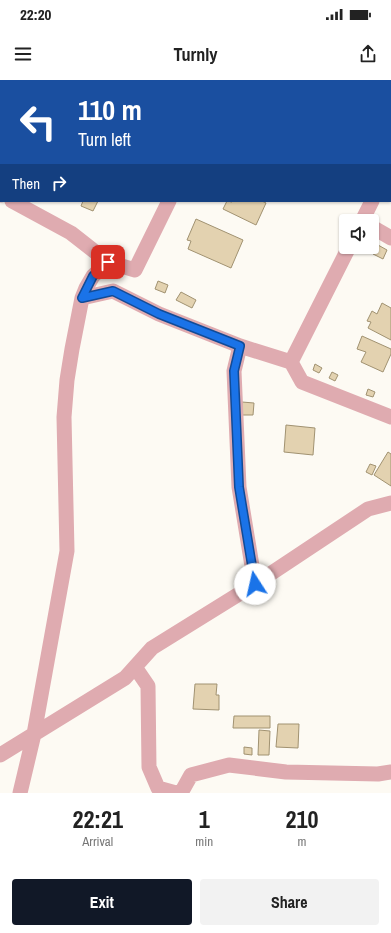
<!DOCTYPE html>
<html lang="en">
<head>
<meta charset="utf-8">
<style>
  :root { --surface:#fff; --page:#f2f2f2; --text:#222; --muted:#767676; --accent:#111827 }
  body { margin:0; font-family:"Archivo Narrow",sans-serif; background:var(--page); color:var(--text); height:100vh; display:flex; flex-direction:column; font-size:15px; white-space:nowrap }
  * { box-sizing:border-box; margin:0 }
  p { font-size:13px; color:var(--muted) }
  .icon { flex:none; width:22px; height:22px; fill:none; stroke:currentColor; stroke-width:2; stroke-linecap:round; stroke-linejoin:round }
  .map { position:relative; height:713px; overflow:hidden }
  .details { display:flex; flex-direction:column; background:var(--surface); flex:1 }
  .details>* { flex:none }
  .guide { position:absolute; left:0px; top:0px; width:391px; height:122px; box-shadow:0 1px 3px #0004; background:#1a4fa0; color:#fff; overflow:hidden }
  .tools { position:absolute; left:339px; top:134px; display:grid; gap:8px }
  .tools a { display:grid; place-items:center; width:40px; height:40px; border-radius:4px; background:var(--surface); box-shadow:0 1px 3px #0004; font-size:20px }
  .pin { position:absolute; display:grid; place-items:center; width:34px; height:34px; color:#fff; margin:-17px; border-radius:8px; box-shadow:0 2px 6px #0006 }
  .me { position:absolute; width:44px; margin:-22px; rotate:350deg; stroke-linejoin:round; filter:drop-shadow(0 0 3px #0008) }
  .turn { display:flex; align-items:center; gap:14px; height:84px; padding:0 12px; font-size:18px }
  .turn .icon { width:52px; height:52px; stroke-width:2.5 }
  .turn b { display:block; font-size:28px; line-height:34px }
  .then { display:flex; align-items:center; height:38px; padding:0 12px; background:#0003; gap:8px; font-size:15px }
  .eta { display:flex; justify-content:space-evenly; align-items:center; height:68px; text-align:center }
  .eta b { font-size:24px; font-weight:800; line-height:28px }
  .cta { display:flex; gap:8px; margin-top:auto; padding:8px 12px }
  .cta a { flex:1; height:46px; border-radius:4px; background:var(--accent); color:#fff; font-size:16px; font-weight:800; line-height:46px; text-align:center }
  .cta a+a { background:var(--page); color:var(--text) }
  .status { display:flex; justify-content:space-between; align-items:center; height:28px; padding:0 20px; background:var(--surface); direction:ltr }
  .status svg { height:11px; fill:currentColor }
  header { display:flex; justify-content:space-between; align-items:center; height:52px; padding:0 12px; background:var(--surface); font-size:18px; font-weight:800 }
  .map>svg:first-child { display:block }
  .building { fill:#e3d2b0; stroke:#a19271 }
  .lines { fill:none; stroke-linecap:round; stroke-linejoin:round }
  .street { stroke:#dfabb0; stroke-width:15 }
  .route-casing { stroke:#114b97; stroke-width:10 }
  .route { stroke:#1a73e8; stroke-width:7 }
</style>
</head>
<body>
<div class="status"><b>22:20</b><svg viewBox="0 0 49 12"><path d="M0 12V9h3v3zM5 12V6h3v6zM10 12V3h3v9zM15 12V0h3v12zM26 1h20v11H26zM47 4h2v5h-2z"/></svg></div>
<header><svg class="icon" aria-label="menu" viewBox="0 0 24 24"><path d="M4 6h16M4 12h16M4 18h16"/></svg>Turnly<svg class="icon" aria-label="share" viewBox="0 0 24 24"><path d="M12 15V3M7 8l5-5 5 5M5 13v7h14v-7"/></svg></header>
<div class="map">
<svg width="391" height="713" viewBox="0 0 391 713">
  <rect width="100%" height="100%" fill="#fdfaf3"/>
  <path class="building" d="M 83,121 L 98,121 L 93,131 L 81,126 Z
    M 227,121 L 232,122 L 233,121 L 262,121 L 266,123 L 256,145 L 223,129 Z
    M 196,139 L 243,160 L 231,188 L 188,169 L 191,161 L 187,160 Z
    M 378,165 L 387,170 L 383,179 L 373,174 Z
    M 158,201 L 168,205 L 165,213 L 155,209 Z
    M 181,212 L 196,220 L 192,228 L 176,220 Z
    M 382,223 L 391,228 L 391,260 L 368,248 L 371,242 L 367,241 L 372,231 L 377,234 Z
    M 362,256 L 391,269 L 391,274 L 383,292 L 361,282 L 366,272 L 357,269 Z
    M 315,284 L 322,288 L 319,293 L 313,290 Z
    M 332,292 L 338,295 L 335,301 L 329,298 Z
    M 368,309 L 375,312 L 373,317 L 366,315 Z
    M 242,322 L 254,323 L 253,335 L 242,335 Z
    M 286,345 L 315,348 L 313,375 L 284,372 Z
    M 388,372 L 391,374 L 391,406 L 374,395 Z
    M 370,384 L 376,386 L 372,395 L 366,392 Z
    M 195,604 L 217,604 L 216,615 L 219,615 L 219,630 L 193,629 Z
    M 234,636 L 270,636 L 270,648 L 233,648 Z
    M 278,644 L 299,644 L 298,668 L 276,667 Z
    M 259,650 L 270,651 L 269,675 L 258,675 Z
    M 244,667 L 252,668 L 252,675 L 244,674 Z"/>
  <g class="lines">
    <path class="street" d="M 174,0 L 176,1
      M 227,1 L 227,0
      M 390,85 L 391,83
      M 0,114 L 1,115
      M 12,121 L 71,153 L 108,182
      M 362,141 L 372,121
      M 372,147 L 391,158
      M 82,218 L 113,211 L 159,234 L 240,266
      M 291,282 L 302,302 L 391,337
      M 255,504 L 239,407 L 234,291 L 240,266 L 291,282 L 349,167
      M 135,587 L 148,606 L 149,687 L 158,708 L 176,713
      M 0,675 L 125,598 L 152,568 L 255,504 L 368,429 L 391,423
      M 20,713 L 34,654 L 67,471 L 64,337 L 67,300 L 72,269 L 82,218 L 86,208 L 93,196 L 108,182 L 135,190 L 169,121
      M 181,713 L 191,695 L 229,685 L 286,692 L 378,694 L 391,692"/>
  </g>
  <g class="lines">
    <g class="route-casing">
      <path id="route" d="M 108,182 L 93,196 L 82,218 L 113,211 L 159,234 L 240,266 L 234,291 L 239,407 L 255,504"/>
    </g>
    <use href="#route" class="route"/>
  </g>
</svg>
<div class="tools">
<a><svg class="icon" aria-label="sound" viewBox="0 0 24 24"><path d="M4 9h4l5-4v14l-5-4H4zM17 9q2 3 0 6"/></svg></a>
</div>
<div class="pin" style="left:108px;top:182px;background:#d93025"><svg class="icon" aria-label="arrive" viewBox="0 0 24 24"><path d="M6 21V4h12l-3 4 3 4H6"/></svg></div>
<svg class="me" style="left:255px;top:504px" viewBox="-20 -20 40 40"><circle r="19" fill="#fff"/><path d="M0-13L10 11 0 6-10 11z" fill="#1a73e8"/></svg>
<div class="guide">
<div class="turn"><svg class="icon" aria-label="left" viewBox="0 0 24 24"><path d="M17 20v-9H6M10 6l-5 5 5 5"/></svg><div><b>110 m</b>Turn left</div></div>
<div class="then">Then<svg class="icon" aria-label="right" viewBox="0 0 24 24"><path d="M7 20v-9h11M14 6l5 5-5 5"/></svg></div>
</div>
</div>
<section class="details">
<div class="eta">
<div><b>22:21</b><p>Arrival</p></div>
<div><b>1</b><p>min</p></div>
<div><b>210</b><p>m</p></div>
</div>
<div class="cta"><a>Exit</a><a>Share</a></div>
</section>
</body>
</html>
